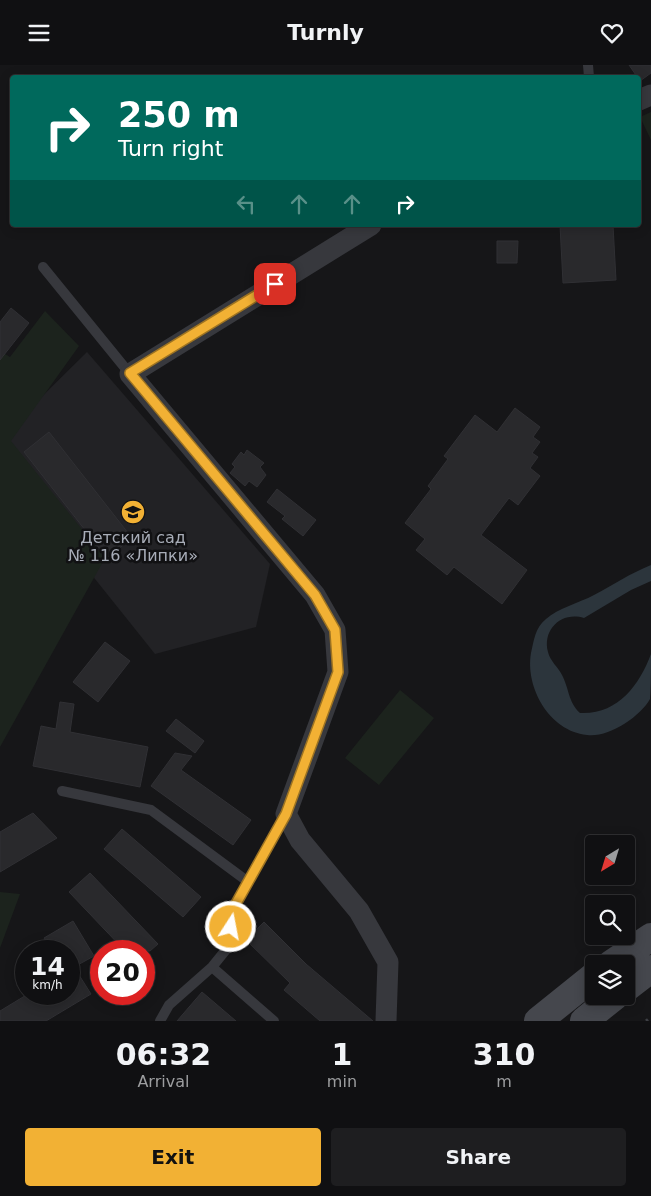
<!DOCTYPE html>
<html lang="en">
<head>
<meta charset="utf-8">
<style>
  :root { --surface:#101012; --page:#1e1e20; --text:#f1f3f6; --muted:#9c9d9f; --line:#303032; --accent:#f2b134 }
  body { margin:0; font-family:"DejaVu Sans",sans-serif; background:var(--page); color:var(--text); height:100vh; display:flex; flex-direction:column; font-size:19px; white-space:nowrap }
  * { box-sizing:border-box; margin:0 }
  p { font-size:16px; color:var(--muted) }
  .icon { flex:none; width:28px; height:28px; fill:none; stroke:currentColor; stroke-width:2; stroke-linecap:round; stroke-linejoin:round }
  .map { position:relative; height:956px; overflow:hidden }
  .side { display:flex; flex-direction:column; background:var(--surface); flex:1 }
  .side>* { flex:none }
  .hud { position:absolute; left:10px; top:10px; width:631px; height:152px; border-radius:5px; box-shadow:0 2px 12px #0003,0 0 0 1px var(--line); background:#00695c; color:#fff; overflow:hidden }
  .needle { width:32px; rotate:218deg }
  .fabs { position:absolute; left:585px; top:770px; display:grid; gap:10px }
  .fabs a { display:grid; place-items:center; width:50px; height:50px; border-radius:5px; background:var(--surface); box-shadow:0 2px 12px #0003,0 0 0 1px var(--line); font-size:25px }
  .speed { position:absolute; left:15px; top:875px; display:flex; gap:10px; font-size:25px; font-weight:700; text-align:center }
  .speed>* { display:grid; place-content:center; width:65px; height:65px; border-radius:50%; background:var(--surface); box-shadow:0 2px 12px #0003,0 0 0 1px var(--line); line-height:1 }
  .speed small { font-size:12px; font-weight:400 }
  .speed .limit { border:8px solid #d22; background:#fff; color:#111 }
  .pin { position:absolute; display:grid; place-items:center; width:42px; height:42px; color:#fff; margin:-21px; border-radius:10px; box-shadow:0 2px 8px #0006 }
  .me { position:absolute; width:55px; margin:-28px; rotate:11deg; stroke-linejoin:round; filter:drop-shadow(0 0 4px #0008) }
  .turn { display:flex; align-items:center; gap:18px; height:105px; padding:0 25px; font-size:22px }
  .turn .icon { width:65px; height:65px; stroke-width:2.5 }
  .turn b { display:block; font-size:35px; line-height:42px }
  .lanes { display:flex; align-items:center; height:48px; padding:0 25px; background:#0003; justify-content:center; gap:25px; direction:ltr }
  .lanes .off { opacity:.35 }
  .eta { display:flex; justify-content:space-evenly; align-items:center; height:85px; text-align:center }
  .eta b { font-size:30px; font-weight:700; line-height:35px }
  .button { display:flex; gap:10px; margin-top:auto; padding:10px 25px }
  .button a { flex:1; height:58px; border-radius:5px; background:var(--accent); color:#111; font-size:20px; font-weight:700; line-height:58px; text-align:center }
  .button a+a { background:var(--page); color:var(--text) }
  header { display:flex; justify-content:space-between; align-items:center; height:65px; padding:0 25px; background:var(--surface); font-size:22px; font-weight:700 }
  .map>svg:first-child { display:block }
  .built { fill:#222225 }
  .green { fill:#1c231d }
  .water { fill:#2c353c }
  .building { fill:#29292c; stroke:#303034 }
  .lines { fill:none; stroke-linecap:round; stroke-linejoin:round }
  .path { stroke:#3d3f44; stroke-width:3; stroke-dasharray:2.5 4; stroke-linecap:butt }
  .service { stroke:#37383d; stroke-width:10 }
  .minor { stroke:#37383d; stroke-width:21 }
  .secondary { stroke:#45474d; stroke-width:28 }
  .route-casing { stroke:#9d7322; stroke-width:12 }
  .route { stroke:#f2b134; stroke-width:9 }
  .labels { text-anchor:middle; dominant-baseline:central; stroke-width:5; stroke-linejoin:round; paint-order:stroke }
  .poi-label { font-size:16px; fill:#a8adb8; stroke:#111113 }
</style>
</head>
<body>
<header><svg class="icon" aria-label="menu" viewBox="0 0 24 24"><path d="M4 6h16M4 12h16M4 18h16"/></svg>Turnly<svg class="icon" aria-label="heart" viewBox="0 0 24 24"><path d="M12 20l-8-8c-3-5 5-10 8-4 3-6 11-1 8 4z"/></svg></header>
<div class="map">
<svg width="651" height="956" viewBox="0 0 651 956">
  <rect width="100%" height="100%" fill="#161618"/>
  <path class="built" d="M 87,287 L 270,499 L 256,562 L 155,589 L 0,395 L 0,373 Z"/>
  <path class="green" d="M 651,47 L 651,75 L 640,52 Z
    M 45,246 L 79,281 L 11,376 L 105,493 L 0,682 L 0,286 L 10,292 Z
    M 400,625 L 434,653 L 379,720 L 345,693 Z
    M 0,827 L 20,829 L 0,883 Z"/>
  <path class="water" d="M 651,500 L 651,516 L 631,525 L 584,553 C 562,546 542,564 548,587 C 550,596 558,602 562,610 C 569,623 568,637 580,648 C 617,650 639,621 651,589 C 651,599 651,626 650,634 C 640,652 608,673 587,670 C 549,666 525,622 531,588 C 534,575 535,563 546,554 C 558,543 579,538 594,530 C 613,520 631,508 651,500 Z"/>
  <path class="building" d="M 629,0 L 651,0 L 651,8 L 640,16 Z
    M 560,160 L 613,160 L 616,215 L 563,218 Z
    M 497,176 L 518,176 L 517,198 L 497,198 Z
    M 11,243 L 29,258 L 0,295 L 0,257 Z
    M 515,343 L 540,362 L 533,372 L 540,377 L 532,388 L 538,392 L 530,403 L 540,411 L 518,440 L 509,433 L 481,470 L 527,505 L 502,539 L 454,502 L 447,510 L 437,502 L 416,485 L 425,474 L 405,458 L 431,424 L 428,421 L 448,394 L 444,391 L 475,350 L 497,367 Z
    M 49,367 L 132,473 L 107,493 L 24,387 Z
    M 247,385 L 264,398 L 260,402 L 266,410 L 257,422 L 249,416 L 245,421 L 230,408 L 235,402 L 232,399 L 241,387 L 244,390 Z
    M 277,424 L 316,455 L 303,471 L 282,454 L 285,451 L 267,437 Z
    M 105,577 L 130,596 L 98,637 L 73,617 Z
    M 60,637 L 74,639 L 70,667 L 148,682 L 140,722 L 33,701 L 41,661 L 56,664 Z
    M 176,654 L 204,676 L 195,688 L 166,666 Z
    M 175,688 L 192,691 L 181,705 L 251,755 L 233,780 L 151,721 Z
    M 33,748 L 57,773 L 0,807 L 0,767 Z
    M 122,764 L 201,832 L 183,852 L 104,784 Z
    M 90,808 L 158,879 L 150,886 L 125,886 L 69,827 Z
    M 73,856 L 94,891 L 74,902 L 91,929 L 46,956 L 0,956 L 0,946 L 28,929 L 69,929 L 69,886 L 52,886 L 44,873 Z
    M 264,857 L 306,899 L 373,956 L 320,956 L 284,925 L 290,918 L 246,875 Z
    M 202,927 L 236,956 L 177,956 Z"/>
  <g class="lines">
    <path class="path" d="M 646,956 L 651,952"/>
    <path class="service" d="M 588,0 L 589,12
      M 43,202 L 130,309
      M 62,726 L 151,745 L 247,816
      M 212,902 L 274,956
      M 160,956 L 169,940 L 212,902 L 229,881 L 233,844 L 286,750"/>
    <path class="minor" d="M 639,35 L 651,30
      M 371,160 L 130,309 L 315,530 L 335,565 L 338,607 L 286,749 L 300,775 L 359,846 L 388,897 L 386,956"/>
    <path class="secondary" d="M 611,899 L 651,872
      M 626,923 L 651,904
      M 538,956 L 594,911
      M 584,956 L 615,931"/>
  </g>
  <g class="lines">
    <g class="route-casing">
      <path id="route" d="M 231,862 L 233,844 L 286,749 L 338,607 L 335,565 L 315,530 L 130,308 L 275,219"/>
    </g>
    <use href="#route" class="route"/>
  </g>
  <defs>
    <g id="school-disc" transform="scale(1.25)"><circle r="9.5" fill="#f2b134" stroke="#111113"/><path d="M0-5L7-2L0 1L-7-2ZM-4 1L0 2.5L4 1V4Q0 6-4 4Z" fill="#111"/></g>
  </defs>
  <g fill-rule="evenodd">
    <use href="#school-disc" x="133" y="447"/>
  </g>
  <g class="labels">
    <g class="poi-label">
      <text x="133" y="472">Детский сад<tspan x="133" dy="18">№ 116 «Липки»</tspan></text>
    </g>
  </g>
</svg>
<div class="fabs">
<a><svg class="needle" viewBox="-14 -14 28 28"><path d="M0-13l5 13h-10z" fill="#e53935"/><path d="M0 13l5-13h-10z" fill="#9c9d9f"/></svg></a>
<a><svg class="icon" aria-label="search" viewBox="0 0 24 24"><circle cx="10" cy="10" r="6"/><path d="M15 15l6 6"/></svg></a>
<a><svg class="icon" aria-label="layers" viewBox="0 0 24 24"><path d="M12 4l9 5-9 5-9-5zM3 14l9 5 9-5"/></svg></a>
</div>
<div class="speed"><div>14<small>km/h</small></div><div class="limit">20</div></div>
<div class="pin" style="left:275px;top:219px;background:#d93025"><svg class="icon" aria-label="arrive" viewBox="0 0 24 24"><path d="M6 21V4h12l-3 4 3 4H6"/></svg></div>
<svg class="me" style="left:231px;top:862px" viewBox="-20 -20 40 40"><circle r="17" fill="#f2b134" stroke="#fff" stroke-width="3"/><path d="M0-11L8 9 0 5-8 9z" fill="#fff"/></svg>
<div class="hud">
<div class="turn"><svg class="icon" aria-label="right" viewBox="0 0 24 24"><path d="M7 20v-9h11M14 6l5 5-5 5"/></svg><div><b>250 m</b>Turn right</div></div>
<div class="lanes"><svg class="icon off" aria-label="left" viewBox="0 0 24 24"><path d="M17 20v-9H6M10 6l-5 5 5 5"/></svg><svg class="icon off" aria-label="ahead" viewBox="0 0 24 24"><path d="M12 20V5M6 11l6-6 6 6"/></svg><svg class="icon off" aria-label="ahead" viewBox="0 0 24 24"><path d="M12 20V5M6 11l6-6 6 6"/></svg><svg class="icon" aria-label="right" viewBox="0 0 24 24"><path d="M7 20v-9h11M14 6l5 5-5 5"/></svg></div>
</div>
</div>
<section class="side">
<div class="eta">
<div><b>06:32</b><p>Arrival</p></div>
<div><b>1</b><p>min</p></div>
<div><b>310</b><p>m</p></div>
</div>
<div class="button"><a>Exit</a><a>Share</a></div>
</section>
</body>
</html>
